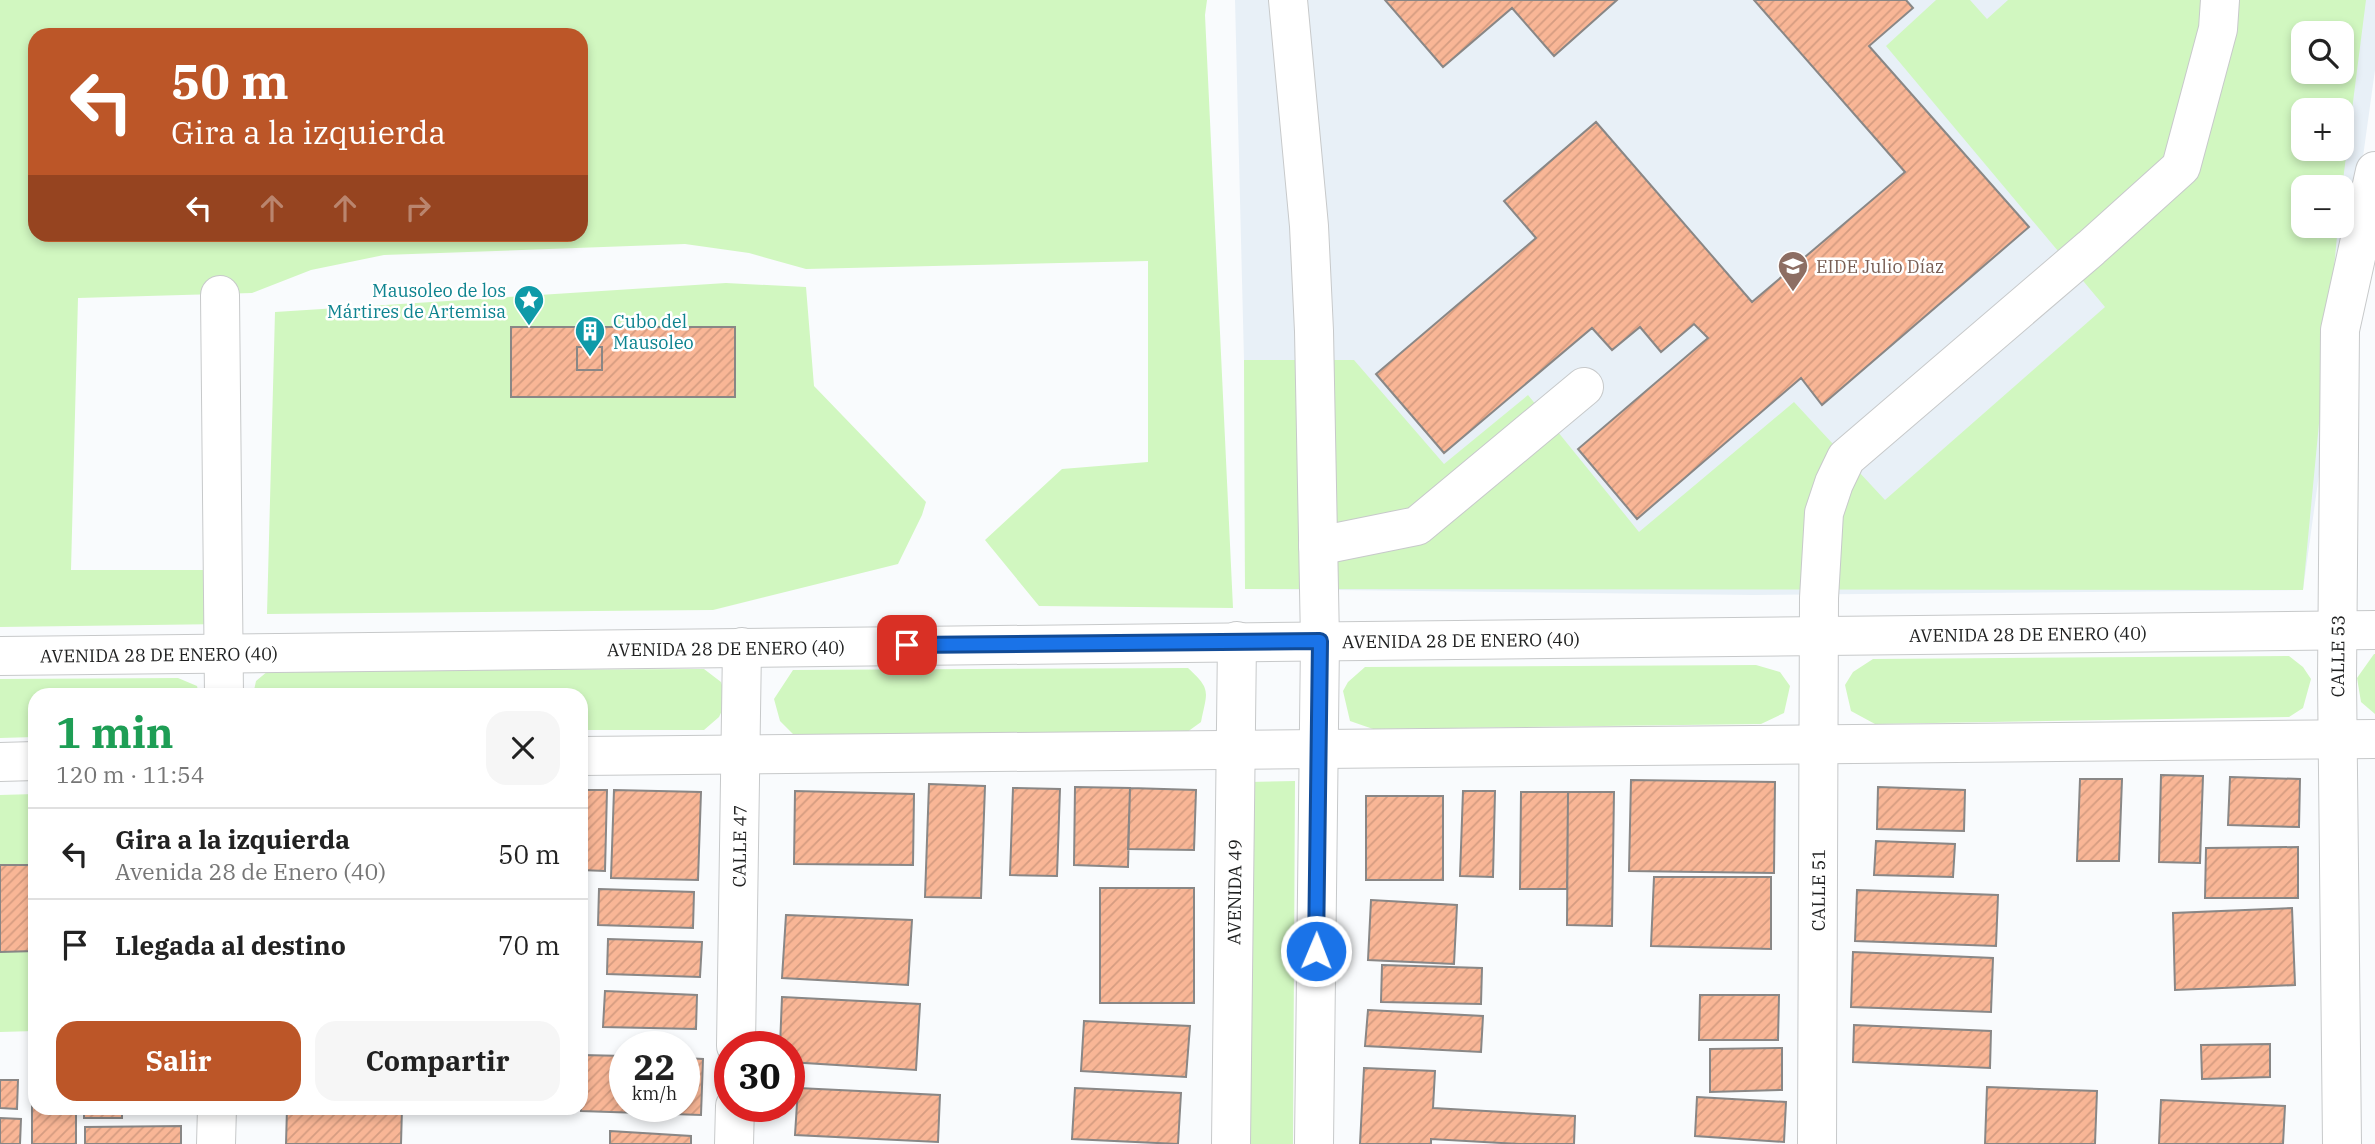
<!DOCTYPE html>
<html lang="es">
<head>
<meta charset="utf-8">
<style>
  :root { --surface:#fff; --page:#f6f6f6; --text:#222; --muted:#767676; --line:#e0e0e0; --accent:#bc5628 }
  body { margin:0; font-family:"IBM Plex Serif",serif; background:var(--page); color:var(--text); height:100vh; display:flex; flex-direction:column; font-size:26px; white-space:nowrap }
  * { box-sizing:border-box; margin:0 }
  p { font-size:23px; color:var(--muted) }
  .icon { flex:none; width:38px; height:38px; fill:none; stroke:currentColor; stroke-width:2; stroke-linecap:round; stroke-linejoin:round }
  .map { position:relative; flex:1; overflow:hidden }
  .details { position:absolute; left:28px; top:688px; width:560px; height:427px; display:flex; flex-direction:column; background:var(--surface); border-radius:21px; box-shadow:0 4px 10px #0003 }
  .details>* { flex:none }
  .top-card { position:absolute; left:28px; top:28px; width:560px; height:214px; border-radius:21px; box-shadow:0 4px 10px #0003; background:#bc5628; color:#fff; overflow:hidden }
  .controls { position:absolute; left:2291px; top:21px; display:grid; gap:14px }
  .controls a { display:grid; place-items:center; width:63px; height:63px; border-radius:14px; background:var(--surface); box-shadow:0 4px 10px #0003; font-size:35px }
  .speed { position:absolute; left:609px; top:1031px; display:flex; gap:14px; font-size:35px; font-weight:700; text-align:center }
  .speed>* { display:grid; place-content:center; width:91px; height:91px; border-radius:50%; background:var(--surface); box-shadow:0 4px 10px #0003; line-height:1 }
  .speed small { font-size:18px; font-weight:400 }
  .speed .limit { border:10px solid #d22; background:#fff; color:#111 }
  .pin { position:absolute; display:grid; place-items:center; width:60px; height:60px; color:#fff; margin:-30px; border-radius:14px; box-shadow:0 4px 10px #0006 }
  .me { position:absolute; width:77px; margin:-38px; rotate:1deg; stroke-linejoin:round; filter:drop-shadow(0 0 5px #0008) }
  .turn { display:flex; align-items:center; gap:24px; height:147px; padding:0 28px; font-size:32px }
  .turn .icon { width:91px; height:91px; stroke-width:2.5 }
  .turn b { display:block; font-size:49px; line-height:60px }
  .lanes { display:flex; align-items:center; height:66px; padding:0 28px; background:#0003; justify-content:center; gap:35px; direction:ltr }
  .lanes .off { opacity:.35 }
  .round { display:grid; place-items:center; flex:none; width:74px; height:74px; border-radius:21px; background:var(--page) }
  .overview { display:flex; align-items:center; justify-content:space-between; height:119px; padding:0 28px }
  h1 { font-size:42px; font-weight:800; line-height:52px; color:#1e9e55 }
  .action { display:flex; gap:14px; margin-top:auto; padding:14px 28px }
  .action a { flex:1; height:80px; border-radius:21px; background:var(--accent); color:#fff; font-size:28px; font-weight:800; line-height:80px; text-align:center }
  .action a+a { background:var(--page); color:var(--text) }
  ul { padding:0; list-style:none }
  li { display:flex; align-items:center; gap:21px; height:91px; padding:0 28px; border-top:2px solid var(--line) }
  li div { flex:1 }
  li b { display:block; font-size:26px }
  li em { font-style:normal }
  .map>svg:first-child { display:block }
  .built { fill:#e8f0f7; fill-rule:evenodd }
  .grass { fill:#d1f7c0; fill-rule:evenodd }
  .building { fill:url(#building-hatch); stroke:#898786; stroke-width:2 }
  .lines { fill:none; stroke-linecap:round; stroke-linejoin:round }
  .minor-casing { stroke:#c7c9ca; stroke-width:40 }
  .major-casing { stroke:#c7c9ca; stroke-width:40 }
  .minor { stroke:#fff; stroke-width:38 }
  .major { stroke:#fff; stroke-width:38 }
  .route-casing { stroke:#114b97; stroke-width:18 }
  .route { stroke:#1a73e8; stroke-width:12 }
  .labels { text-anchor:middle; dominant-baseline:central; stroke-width:5; stroke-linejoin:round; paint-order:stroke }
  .education-label { font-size:18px; fill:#785e54; stroke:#fff; text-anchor:start }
  .culture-label { font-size:18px; fill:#0d838f; stroke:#fff; text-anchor:end }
  .street-label { font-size:18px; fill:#202121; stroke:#fff }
</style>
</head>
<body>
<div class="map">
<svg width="2375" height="1144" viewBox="0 0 2375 1144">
  <defs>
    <pattern id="building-hatch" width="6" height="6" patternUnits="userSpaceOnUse" patternTransform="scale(1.75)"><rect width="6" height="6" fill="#f9b696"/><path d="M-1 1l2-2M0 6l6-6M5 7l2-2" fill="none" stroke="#d59c81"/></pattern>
  </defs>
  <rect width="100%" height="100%" fill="#f9fbfd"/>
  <path class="built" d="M 1235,0 L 2375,0 L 2375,70 L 2303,590 L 1753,595 L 1245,589 L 1244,360 ZM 2303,33 L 2342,33 L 2342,72 L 2303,72 ZM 2303,110 L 2342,110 L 2342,149 L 2303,149 ZM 2303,187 L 2342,187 L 2342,226 L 2303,226 Z"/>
  <path class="grass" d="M 0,0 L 1207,0 L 1205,15 L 1233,608 L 1039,606 L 985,540 L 1062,469 L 1148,462 L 1148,261 L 806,269 L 749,253 L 685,244 L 384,255 L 311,270 L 252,293 L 78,298 L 71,570 L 224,570 L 225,624 L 0,627 ZM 35,35 L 581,35 L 581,234 L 35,234 Z
    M 1936,0 L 1970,0 L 1987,19 L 2008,0 L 2366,0 L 2342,188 L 2303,187 L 2303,226 L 2338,226 L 2303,590 L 1245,589 L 1244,360 L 1354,360 L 1444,464 L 1528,395 L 1639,532 L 1794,402 L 1885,500 L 2105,307 L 1886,46 ZM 2303,33 L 2342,33 L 2342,72 L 2303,72 ZM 2303,110 L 2342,110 L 2342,149 L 2303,149 Z
    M 726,283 L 806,287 L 814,386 L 926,502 L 922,515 L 898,564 L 713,610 L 267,614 L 275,312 Z
    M 2374,654 L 2375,654 L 2375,714 L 2361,702 L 2357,678 Z
    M 2289,656 L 2303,667 L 2311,679 L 2303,708 L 2289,717 L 1875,724 L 1851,711 L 1845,685 L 1853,672 L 1873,659 Z
    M 1756,665 L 1780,672 L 1790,686 L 1784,713 L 1761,724 L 1373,729 L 1350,721 L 1343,691 L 1348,682 L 1365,667 Z
    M 1188,668 C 1212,690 1207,691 1201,722 L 1183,735 L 793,734 L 780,721 L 774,699 L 793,670 Z
    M 704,669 L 721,682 L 727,700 L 719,717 L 704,730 L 581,730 L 581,695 L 253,695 L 256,681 L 268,671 Z
    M 178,678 L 197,686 L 199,695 L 35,695 L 35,737 L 0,738 L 0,679 Z
    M 1295,781 L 1293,1144 L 1246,1144 L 1248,782 Z
    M 35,794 L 35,1031 L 0,1032 L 0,795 Z"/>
  <path class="building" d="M 1385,0 L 1617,0 L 1554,56 L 1512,8 L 1443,67 Z
    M 1754,0 L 1906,0 L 1913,8 L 1869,46 L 2029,227 L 1822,405 L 1801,378 L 1637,519 L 1578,449 L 1708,338 L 1694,324 L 1661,352 L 1640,327 L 1612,350 L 1592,328 L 1444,453 L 1376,374 L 1536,238 L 1504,201 L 1596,122 L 1752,302 L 1905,172 Z
    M 511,327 L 735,327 L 735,397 L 511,397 Z
    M 577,347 L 602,347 L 602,370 L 577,370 Z
    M 2161,775 L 2203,776 L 2200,863 L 2159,862 Z
    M 2230,777 L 2300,779 L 2299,827 L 2228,825 Z
    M 2080,779 L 2122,779 L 2119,861 L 2077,861 Z
    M 1631,780 L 1775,782 L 1774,873 L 1629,871 Z
    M 929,784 L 985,786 L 981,898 L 925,897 Z
    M 1075,787 L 1130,788 L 1128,867 L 1074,865 Z
    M 1878,787 L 1965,790 L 1964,831 L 1877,829 Z
    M 1013,788 L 1060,789 L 1057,876 L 1010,875 Z
    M 1130,788 L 1196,790 L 1194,850 L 1128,849 Z
    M 581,790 L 607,790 L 605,871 L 581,870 Z
    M 614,790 L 701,792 L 698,880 L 611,878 Z
    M 795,791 L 914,794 L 913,865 L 794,864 Z
    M 1463,791 L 1495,791 L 1493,877 L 1460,876 Z
    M 1521,792 L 1568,792 L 1567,889 L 1520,889 Z
    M 1568,792 L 1614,792 L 1612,926 L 1567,925 Z
    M 1366,796 L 1443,796 L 1443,880 L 1366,880 Z
    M 1876,841 L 1955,844 L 1953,877 L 1874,875 Z
    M 2298,847 L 2298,898 L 2205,898 L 2206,848 Z
    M 0,865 L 35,865 L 35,951 L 0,952 Z
    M 1654,877 L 1771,877 L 1771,949 L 1651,946 Z
    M 1100,888 L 1194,888 L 1194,1003 L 1100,1003 Z
    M 599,889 L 694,892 L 693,928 L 598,925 Z
    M 1857,890 L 1998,895 L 1996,946 L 1855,941 Z
    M 1371,900 L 1457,905 L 1454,964 L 1368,960 Z
    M 2292,908 L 2295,985 L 2175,990 L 2173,913 Z
    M 786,915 L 912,920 L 908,985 L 782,978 Z
    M 608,939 L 702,942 L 700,977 L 607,974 Z
    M 1853,952 L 1993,958 L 1991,1012 L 1851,1007 Z
    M 1382,965 L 1482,968 L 1481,1004 L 1381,1002 Z
    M 605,991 L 697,995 L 696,1029 L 603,1027 Z
    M 1700,995 L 1779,995 L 1778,1040 L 1699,1040 Z
    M 782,997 L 920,1004 L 916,1070 L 789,1062 L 789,1046 L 780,1046 Z
    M 1368,1010 L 1483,1016 L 1481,1052 L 1365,1046 Z
    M 1084,1021 L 1190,1026 L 1186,1077 L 1081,1071 Z
    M 1854,1025 L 1991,1031 L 1990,1068 L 1853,1062 Z
    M 2270,1044 L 2270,1077 L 2202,1079 L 2201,1045 Z
    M 1782,1048 L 1782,1090 L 1710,1092 L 1710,1049 Z
    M 582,1055 L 625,1056 L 625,1106 L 684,1106 L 684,1058 L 703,1059 L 701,1115 L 581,1111 Z
    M 1364,1068 L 1435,1071 L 1433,1108 L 1575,1116 L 1574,1144 L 1519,1144 L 1431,1139 L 1431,1144 L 1360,1144 Z
    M 0,1080 L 18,1080 L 17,1109 L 0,1108 Z
    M 32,1087 L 35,1087 L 35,1108 L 76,1108 L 76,1144 L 32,1144 Z
    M 1987,1087 L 2097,1091 L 2095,1144 L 1985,1144 Z
    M 798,1088 L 940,1095 L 938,1142 L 795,1135 Z
    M 1075,1088 L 1181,1093 L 1178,1144 L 1072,1139 Z
    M 1697,1097 L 1786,1102 L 1784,1142 L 1695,1136 Z
    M 2161,1100 L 2285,1106 L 2283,1144 L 2159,1144 Z
    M 84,1108 L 122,1108 L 122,1118 L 84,1118 Z
    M 287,1108 L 402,1108 L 401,1144 L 286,1144 Z
    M 0,1118 L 21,1119 L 20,1144 L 0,1144 Z
    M 181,1126 L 181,1144 L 85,1144 L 85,1127 Z
    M 610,1131 L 691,1136 L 691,1144 L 610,1144 Z"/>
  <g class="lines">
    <g class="minor-casing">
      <g id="minor">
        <path d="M 1288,0 L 1309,226 L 1314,331 L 1320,641 L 1314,1144"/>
        <path d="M 220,295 L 224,695"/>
        <path d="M 1318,546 L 1417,526 L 1584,387"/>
        <path id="s1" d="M 736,1046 L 742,647"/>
        <path d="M 216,1144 L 217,1108"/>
        <path d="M 734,1144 L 735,1106"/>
        <path id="s2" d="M 1231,1144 L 1237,641"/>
        <path id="s3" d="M 1817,1144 L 1819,598 L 1824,513 L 1834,483 L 1846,458 L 2091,248 L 2181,167 L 2218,29 L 2220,0"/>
        <path id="s4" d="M 2342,1144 L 2337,679 L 2340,330 L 2375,171"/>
      </g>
    </g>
    <g class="major-casing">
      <g id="major">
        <path id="s5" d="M 0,656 L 2375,630"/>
        <path d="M 581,756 L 2375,739"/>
        <path d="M 0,762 L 35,761"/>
      </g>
    </g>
    <use href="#minor" class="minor"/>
    <use href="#major" class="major"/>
  </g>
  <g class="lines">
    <g class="route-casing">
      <path id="route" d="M 907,645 L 1320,641 L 1316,951"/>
    </g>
    <use href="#route" class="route"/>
  </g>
  <defs>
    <g id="school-pin" transform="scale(1.575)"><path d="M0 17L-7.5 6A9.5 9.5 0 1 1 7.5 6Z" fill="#8d6e63" stroke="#fff"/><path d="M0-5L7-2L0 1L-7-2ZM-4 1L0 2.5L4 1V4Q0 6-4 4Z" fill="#fff"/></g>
    <g id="sight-pin" transform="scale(1.575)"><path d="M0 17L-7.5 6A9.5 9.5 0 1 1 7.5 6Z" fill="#0f9aa8" stroke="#fff"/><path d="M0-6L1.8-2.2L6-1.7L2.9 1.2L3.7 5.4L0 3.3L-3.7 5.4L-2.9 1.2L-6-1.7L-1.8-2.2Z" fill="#fff"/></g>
    <g id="building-pin" transform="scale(1.575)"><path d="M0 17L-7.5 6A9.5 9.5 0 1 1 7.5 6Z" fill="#0f9aa8" stroke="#fff"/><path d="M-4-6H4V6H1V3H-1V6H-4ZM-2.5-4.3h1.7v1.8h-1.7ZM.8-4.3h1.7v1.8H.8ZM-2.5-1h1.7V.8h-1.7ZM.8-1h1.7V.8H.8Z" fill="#fff"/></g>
  </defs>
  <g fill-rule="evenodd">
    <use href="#school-pin" x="1793" y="266"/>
    <use href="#sight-pin" x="529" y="300"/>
    <use href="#building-pin" x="590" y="331"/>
  </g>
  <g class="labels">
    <g class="education-label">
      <text x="1816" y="266">EIDE Julio Díaz</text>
    </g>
    <g class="culture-label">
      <text x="506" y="290">Mausoleo de los<tspan x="506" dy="21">Mártires de Artemisa</tspan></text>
      <text x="613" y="321" text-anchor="start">Cubo del<tspan x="613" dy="21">Mausoleo</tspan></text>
    </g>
    <g class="street-label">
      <text stroke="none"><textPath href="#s5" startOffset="2028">AVENIDA 28 DE ENERO (40)</textPath></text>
      <text stroke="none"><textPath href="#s5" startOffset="1461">AVENIDA 28 DE ENERO (40)</textPath></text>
      <text stroke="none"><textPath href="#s5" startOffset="726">AVENIDA 28 DE ENERO (40)</textPath></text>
      <text stroke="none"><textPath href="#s5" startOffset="159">AVENIDA 28 DE ENERO (40)</textPath></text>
      <text stroke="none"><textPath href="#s4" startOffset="488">CALLE 53</textPath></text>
      <text stroke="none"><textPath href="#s1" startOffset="200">CALLE 47</textPath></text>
      <text stroke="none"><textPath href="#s3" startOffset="254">CALLE 51</textPath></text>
      <text stroke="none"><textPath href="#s2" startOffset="252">AVENIDA 49</textPath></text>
    </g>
  </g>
</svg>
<div class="controls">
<a><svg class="icon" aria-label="search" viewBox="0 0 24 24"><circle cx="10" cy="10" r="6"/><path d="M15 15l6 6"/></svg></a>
<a>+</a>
<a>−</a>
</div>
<div class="speed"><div>22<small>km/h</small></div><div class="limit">30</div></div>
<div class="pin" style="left:907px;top:645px;background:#d93025"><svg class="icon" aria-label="arrive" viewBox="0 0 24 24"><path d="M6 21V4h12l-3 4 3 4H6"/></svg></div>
<svg class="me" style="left:1316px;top:951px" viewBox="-20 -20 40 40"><circle r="17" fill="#1a73e8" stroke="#fff" stroke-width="3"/><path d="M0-11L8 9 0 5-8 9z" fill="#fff"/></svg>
<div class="top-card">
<div class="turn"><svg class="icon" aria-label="left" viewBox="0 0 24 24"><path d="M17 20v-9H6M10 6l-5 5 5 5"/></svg><div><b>50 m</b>Gira a la izquierda</div></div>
<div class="lanes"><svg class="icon" aria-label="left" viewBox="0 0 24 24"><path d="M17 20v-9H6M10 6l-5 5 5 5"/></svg><svg class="icon off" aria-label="ahead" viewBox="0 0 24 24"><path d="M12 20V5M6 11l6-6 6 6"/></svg><svg class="icon off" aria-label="ahead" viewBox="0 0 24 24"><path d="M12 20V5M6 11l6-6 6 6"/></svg><svg class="icon off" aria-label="right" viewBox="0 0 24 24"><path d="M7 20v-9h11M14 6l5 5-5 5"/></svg></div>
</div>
<section class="details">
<div class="overview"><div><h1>1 min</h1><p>120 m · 11:54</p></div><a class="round"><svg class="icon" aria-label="close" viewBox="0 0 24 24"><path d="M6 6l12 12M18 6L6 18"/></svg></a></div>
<ul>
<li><svg class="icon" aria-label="left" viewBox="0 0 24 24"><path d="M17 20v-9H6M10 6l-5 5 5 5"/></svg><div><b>Gira a la izquierda</b><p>Avenida 28 de Enero (40)</p></div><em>50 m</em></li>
<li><svg class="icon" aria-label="arrive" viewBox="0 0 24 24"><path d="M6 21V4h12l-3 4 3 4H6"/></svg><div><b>Llegada al destino</b></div><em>70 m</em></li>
</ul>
<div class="action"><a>Salir</a><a>Compartir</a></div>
</section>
</div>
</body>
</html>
